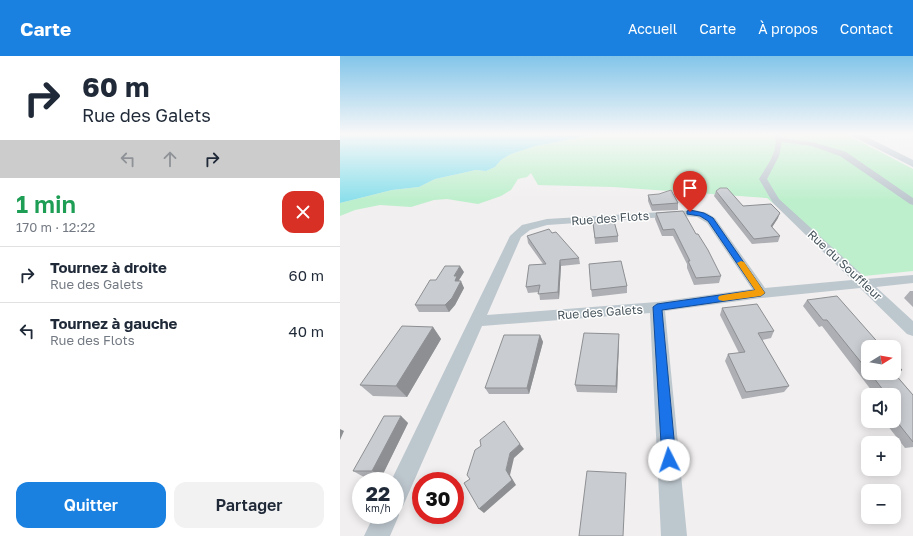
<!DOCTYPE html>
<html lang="fr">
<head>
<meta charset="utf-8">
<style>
  :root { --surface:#fff; --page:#f2f2f3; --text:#1f2937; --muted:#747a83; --line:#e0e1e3; --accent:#1a81e0 }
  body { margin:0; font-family:"Golos Text",sans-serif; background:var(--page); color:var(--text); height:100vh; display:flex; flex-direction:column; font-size:15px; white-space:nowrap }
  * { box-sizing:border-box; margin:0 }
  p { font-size:13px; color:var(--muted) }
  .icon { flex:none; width:22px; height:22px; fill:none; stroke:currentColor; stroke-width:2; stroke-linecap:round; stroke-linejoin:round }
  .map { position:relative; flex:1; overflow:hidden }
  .sheet { display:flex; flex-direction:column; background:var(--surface); width:340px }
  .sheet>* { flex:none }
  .banner { background:#fff; color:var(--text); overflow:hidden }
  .needle { width:26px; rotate:79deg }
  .tools { position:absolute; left:521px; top:284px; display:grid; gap:8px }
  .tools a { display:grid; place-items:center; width:40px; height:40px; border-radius:8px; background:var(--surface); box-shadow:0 2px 10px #0003; font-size:20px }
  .speed { position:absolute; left:12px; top:416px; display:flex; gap:8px; font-size:20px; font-weight:700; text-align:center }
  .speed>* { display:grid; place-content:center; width:52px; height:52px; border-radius:50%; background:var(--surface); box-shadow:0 2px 10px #0003; line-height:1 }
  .speed small { font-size:10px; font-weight:400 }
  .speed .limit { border:6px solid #d22; background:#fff; color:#111 }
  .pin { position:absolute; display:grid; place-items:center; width:34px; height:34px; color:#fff; margin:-41px -17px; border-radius:50% 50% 50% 0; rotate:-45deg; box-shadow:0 0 4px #0007 }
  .pin .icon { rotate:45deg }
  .me { position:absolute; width:44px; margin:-22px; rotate:356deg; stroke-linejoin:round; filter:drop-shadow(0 0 3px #0008) }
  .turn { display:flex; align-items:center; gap:14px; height:84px; padding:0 16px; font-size:18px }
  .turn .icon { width:52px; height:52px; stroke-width:2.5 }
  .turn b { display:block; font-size:28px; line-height:34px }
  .lanes { display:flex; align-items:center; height:38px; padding:0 16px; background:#0003; justify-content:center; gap:20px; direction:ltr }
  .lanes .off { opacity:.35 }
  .round { display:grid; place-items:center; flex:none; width:42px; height:42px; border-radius:12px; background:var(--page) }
  .overview { display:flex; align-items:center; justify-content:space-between; height:68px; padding:0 16px }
  h1 { font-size:24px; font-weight:600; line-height:30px; color:#1e9e55 }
  .cta { display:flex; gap:8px; margin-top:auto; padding:8px 16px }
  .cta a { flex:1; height:46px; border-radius:12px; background:var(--accent); color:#fff; font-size:16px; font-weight:600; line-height:46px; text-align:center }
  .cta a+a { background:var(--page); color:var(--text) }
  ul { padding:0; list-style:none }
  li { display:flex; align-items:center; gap:12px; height:56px; padding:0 16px; border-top:1px solid var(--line) }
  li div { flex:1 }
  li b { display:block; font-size:15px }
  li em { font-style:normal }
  header { display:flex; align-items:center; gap:24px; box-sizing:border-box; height:56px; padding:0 20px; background:var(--accent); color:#fff }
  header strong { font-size:19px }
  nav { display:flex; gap:22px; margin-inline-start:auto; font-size:14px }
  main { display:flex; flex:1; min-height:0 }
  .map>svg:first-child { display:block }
  .green { fill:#bdefcc }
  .water { fill:#8adfeb }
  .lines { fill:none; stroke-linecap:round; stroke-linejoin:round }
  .street { fill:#bdc7ce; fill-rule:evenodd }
  .secondary { fill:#bcc9d3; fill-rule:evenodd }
  .wall { fill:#adafb4 }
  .shaded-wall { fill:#8d8f92 }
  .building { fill:#c9ccd1; stroke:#8d8f92 }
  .route { fill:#1a73e8; stroke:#114b97 }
  .slow { fill:#f59e0b }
  .labels { text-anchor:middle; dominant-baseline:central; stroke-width:3; stroke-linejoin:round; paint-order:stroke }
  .street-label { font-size:12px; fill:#47545c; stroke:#fff }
</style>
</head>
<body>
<header>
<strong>Carte</strong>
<nav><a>Accueil</a><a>Carte</a><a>À propos</a><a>Contact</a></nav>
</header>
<main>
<section class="sheet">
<div class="banner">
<div class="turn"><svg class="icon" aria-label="right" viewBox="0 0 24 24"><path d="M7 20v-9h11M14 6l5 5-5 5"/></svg><div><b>60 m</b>Rue des Galets</div></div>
<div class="lanes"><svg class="icon off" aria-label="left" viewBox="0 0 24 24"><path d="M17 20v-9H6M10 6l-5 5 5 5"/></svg><svg class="icon off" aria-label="ahead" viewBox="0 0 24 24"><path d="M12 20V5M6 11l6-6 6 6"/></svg><svg class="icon" aria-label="right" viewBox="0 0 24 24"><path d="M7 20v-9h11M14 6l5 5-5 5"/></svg></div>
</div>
<div class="overview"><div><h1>1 min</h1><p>170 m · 12:22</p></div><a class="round" style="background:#d93025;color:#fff"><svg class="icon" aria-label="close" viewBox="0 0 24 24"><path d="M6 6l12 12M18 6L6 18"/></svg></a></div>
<ul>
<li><svg class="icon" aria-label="right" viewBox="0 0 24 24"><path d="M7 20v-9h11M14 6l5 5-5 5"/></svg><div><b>Tournez à droite</b><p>Rue des Galets</p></div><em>60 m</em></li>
<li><svg class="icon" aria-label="left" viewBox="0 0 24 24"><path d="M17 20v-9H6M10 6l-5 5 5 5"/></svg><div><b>Tournez à gauche</b><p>Rue des Flots</p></div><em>40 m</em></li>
</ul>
<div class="cta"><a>Quitter</a><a>Partager</a></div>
</section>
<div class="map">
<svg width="573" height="480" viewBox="0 0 573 480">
  <rect width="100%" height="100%" fill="#f1efef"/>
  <path class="green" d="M 258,78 L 506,78 L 573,113 L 573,215 L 524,220 L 427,142 L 273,131 L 198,129 L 191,117 L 187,121 L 178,123 L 171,134 L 161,140 L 138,148 L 107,143 L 94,144 L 71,151 L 40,149 L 15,154 L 0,160 L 0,147 L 52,134 L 79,131 L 95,123 L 136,114 L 146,115 L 155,111 L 161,104 L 171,98 L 196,90 Z"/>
  <path class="water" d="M 0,78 L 258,78 L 196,90 L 171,98 L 161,104 L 155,111 L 146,115 L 136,114 L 95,123 L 79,131 L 52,134 L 0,147 Z"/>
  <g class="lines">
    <path class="street" d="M 434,78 L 440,78 L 442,82 L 472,86 L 506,96 L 573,142 L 573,149 L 570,148 L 500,100 L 472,90 L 442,86 L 439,100 L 427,123 L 439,143 L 527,223 L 573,219 L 573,227 L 536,231 L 573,265 L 573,280 L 567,278 L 520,232 L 421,242 L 325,255 L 347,480 L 321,480 L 310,257 L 142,270 L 63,450 L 57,453 L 59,459 L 50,480 L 24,480 L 34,459 L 55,459 L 55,425 L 51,425 L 170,180 L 182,169 L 207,163 L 355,154 L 367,157 L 375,162 L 425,232 L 512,224 L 433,147 L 419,123 C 427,109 440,95 434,78 ZM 341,160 L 357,161 L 367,167 L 412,233 L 317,246 L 147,259 L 181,181 L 190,174 L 207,169 Z"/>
    <path class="secondary" d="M 511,78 L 521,78 L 573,104 L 573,111 L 512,80 Z"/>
  </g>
  <path class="wall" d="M 376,135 L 403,150 L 438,162 L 432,171 L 440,180 L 438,186 L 412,188 L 374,140 Z
    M 308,139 L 338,147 L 338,154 L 312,155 L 308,145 Z
    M 316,157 L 356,178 L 381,220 L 379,227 L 354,229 L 347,212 L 347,208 L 333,180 L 322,180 L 315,163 Z
    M 253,167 L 278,180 L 278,186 L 255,188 Z
    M 212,177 L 239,202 L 240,208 L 221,210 L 219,243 L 200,244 L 199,236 L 188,237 L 186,231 L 203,208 L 188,187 L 187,180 Z
    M 249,208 L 287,230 L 287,237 L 252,241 Z
    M 124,216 L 119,224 L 124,232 L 115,249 L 109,256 L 79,256 L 75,249 Z
    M 570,235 L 573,235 L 573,251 L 564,242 Z
    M 467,244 L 528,291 L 528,317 L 554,317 L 554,305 L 562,314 L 556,319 L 573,339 L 573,391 L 565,392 L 544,365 L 554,365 L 554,339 L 535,339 L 482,270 L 479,271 L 463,250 Z
    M 382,252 L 434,275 L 431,282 L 422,284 L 449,330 L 444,336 L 402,343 L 385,305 L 388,298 L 399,297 L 380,259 Z
    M 93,271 L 101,283 L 67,341 L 33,340 L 20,329 Z
    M 200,279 L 203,286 L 189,338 L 149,338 L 145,332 Z
    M 279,285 L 277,337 L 237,336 L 235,329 Z
    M 61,360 L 68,367 L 42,420 L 24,421 L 13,415 Z"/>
  <path class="shaded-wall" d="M 440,157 L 438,162 L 429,176 L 431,170 Z
    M 220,204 L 221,210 L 219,243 L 218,236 Z
    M 120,210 L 124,216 L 119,224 L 120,226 L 121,225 L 124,232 L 115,249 L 109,256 L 105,249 L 115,225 L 114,220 Z
    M 93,271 L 101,283 L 67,341 L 56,330 Z
    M 279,278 L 279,285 L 277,337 L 276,330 Z
    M 200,279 L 203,286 L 189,338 L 187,332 Z
    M 61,360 L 68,367 L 42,420 L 32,415 Z
    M 0,373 L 4,375 L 0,384 Z
    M 180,388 L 184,393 L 174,402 L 170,419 L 176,429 L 144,457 L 139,453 L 166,414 L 170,397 Z"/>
  <path class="building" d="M 380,132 L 387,132 L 403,150 L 431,148 L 440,157 L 431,170 L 440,180 L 414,183 L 376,135 Z
    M 331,134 L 338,147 L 312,149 L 308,139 L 319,138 Z
    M 343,155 L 356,178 L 358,178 L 368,194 L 381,220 L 356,222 L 348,205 L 350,205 L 334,173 L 323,174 L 316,157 Z
    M 274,165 L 278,180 L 255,182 L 253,167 Z
    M 209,173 L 212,177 L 216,176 L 239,202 L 220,204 L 218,236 L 198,238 L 200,229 L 186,231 L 189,209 L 206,208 L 187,180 Z
    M 281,205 L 287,230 L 251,234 L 249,208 Z
    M 105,210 L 120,210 L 114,220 L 117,220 L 115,225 L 121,225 L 112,242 L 105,249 L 75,249 L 90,224 L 96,224 Z
    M 497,240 L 542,291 L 528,291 L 528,315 L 487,264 L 483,264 L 467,244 Z
    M 417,248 L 434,275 L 418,277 L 449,330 L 406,336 L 388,298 L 405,296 L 382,252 Z
    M 62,270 L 93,271 L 56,330 L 20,329 Z
    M 244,277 L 279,278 L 276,330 L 235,329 Z
    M 164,279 L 200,279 L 187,332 L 145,332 Z
    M 554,305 L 562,314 L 554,315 Z
    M 530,317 L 554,317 L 573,339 L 573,386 L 554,362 L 554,339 L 547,339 Z
    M 44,360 L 61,360 L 32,415 L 13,415 Z
    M 164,365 L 180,388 L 170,397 L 166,414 L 172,424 L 139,453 L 124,427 L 130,423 L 127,419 L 135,394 L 141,390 L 140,384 Z
    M 247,415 L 286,417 L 283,480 L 239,480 Z"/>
  <linearGradient id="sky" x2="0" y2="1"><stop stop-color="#82c5e9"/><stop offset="0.54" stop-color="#f9f8f8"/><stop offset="1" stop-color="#f9f8f8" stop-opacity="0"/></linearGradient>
  <rect width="573" height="145" fill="url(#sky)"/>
  <path class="route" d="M 350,154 L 364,157 L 373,162 L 425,237 L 421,240 L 322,254 L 336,404 L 334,409 L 329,411 L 324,409 L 322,404 L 313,251 L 317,248 L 415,234 L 368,165 L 360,160 L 347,158 L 347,155 Z"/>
  <path class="slow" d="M 401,205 L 404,206 L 425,237 L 421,240 L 383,245 L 379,244 L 378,242 L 379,240 L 383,239 L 415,234 L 397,207 Z"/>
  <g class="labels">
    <g class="street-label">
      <text transform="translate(270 162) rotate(-4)">Rue des Flots</text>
      <text transform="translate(505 209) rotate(43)">Rue du Souffleur</text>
      <text transform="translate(260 256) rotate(-4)">Rue des Galets</text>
    </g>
  </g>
</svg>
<div class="tools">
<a><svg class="needle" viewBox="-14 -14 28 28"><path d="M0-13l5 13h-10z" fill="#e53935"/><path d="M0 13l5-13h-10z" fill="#747a83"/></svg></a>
<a><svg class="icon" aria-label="sound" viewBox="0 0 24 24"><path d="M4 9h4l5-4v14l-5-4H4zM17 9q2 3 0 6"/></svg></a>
<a>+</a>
<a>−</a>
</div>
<div class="speed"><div>22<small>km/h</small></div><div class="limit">30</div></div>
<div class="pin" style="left:350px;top:156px;background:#d93025"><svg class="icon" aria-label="arrive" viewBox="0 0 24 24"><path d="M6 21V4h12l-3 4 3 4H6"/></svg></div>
<svg class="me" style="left:329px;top:404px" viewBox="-20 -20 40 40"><circle r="19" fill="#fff"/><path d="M0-13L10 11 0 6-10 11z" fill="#1a73e8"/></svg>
</div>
</main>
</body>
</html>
